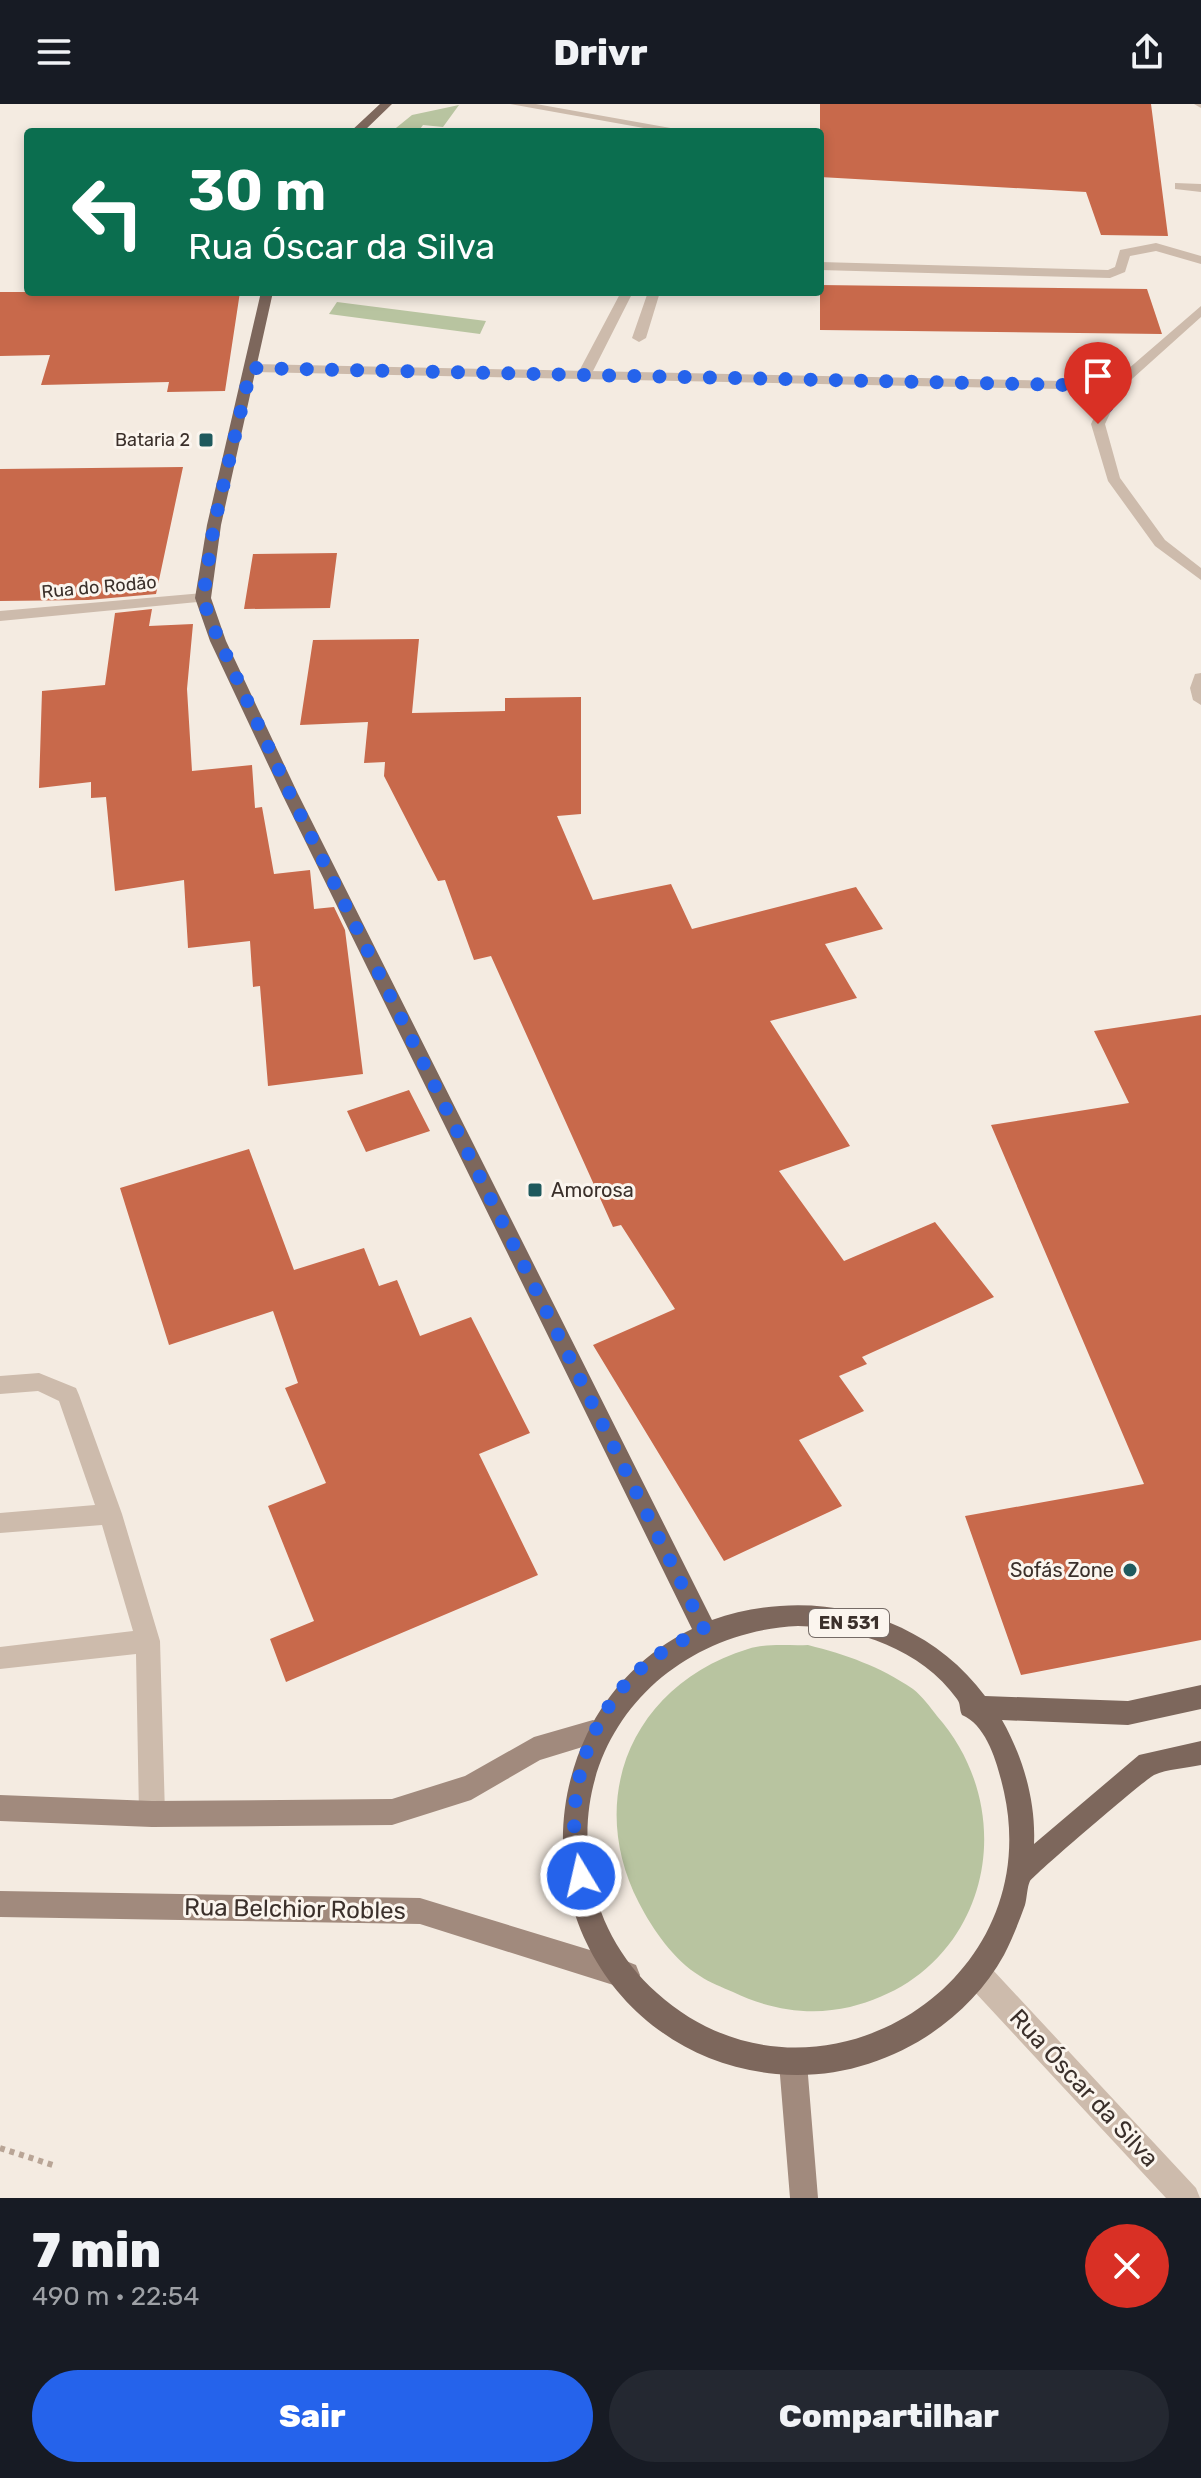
<!DOCTYPE html>
<html lang="pt">
<head>
<meta charset="utf-8">
<style>
  :root { --surface:#171b24; --page:#242831; --text:#f1f3f6; --muted:#9ea1a6; --accent:#2563eb }
  body { margin:0; font-family:Rubik,sans-serif; background:var(--page); color:var(--text); height:100vh; display:flex; flex-direction:column; font-size:30px; white-space:nowrap }
  * { box-sizing:border-box; margin:0 }
  p { font-size:26px; color:var(--muted) }
  .icon { flex:none; width:44px; height:44px; fill:none; stroke:currentColor; stroke-width:2; stroke-linecap:round; stroke-linejoin:round }
  .map { position:relative; height:2094px; overflow:hidden }
  .details { display:flex; flex-direction:column; background:var(--surface); flex:1 }
  .details>* { flex:none }
  .hud { position:absolute; left:24px; top:24px; width:800px; height:168px; border-radius:8px; box-shadow:0 4px 12px #0003; background:#0b6e4f; color:#fff; overflow:hidden }
  .pin { position:absolute; display:grid; place-items:center; width:68px; height:68px; color:#fff; margin:-82px -34px; border-radius:50% 50% 50% 0; rotate:-45deg; box-shadow:0 0 8px #0007 }
  .pin .icon { rotate:45deg }
  .me { position:absolute; width:88px; margin:-44px; rotate:351deg; stroke-linejoin:round; filter:drop-shadow(0 0 6px #0008) }
  .turn { display:flex; align-items:center; gap:28px; height:168px; padding:0 32px; font-size:36px }
  .turn .icon { width:104px; height:104px; stroke-width:2.5 }
  .turn b { display:block; font-size:56px; line-height:68px }
  .round { display:grid; place-items:center; flex:none; width:84px; height:84px; border-radius:42px; background:var(--page) }
  .head { display:flex; align-items:center; justify-content:space-between; height:136px; padding:0 32px }
  h1 { font-size:48px; font-weight:800; line-height:60px }
  .button { display:flex; gap:16px; margin-top:auto; padding:16px 32px }
  .button a { flex:1; height:92px; border-radius:48px; background:var(--accent); color:#fff; font-size:32px; font-weight:800; line-height:92px; text-align:center }
  .button a+a { background:var(--page); color:var(--text) }
  header { display:flex; justify-content:space-between; align-items:center; height:104px; padding:0 32px; background:var(--surface); font-size:36px; font-weight:800 }
  .map>svg:first-child { display:block }
  .green { fill:#b8c4a0 }
  .building { fill:#c8694b }
  .lines { fill:none; stroke-linecap:round; stroke-linejoin:round }
  .path { stroke:#b9a596; stroke-width:6; stroke-dasharray:5 5; stroke-linecap:butt }
  .service { fill:#cdbbac; fill-rule:evenodd }
  .minor { fill:#cdbbac; fill-rule:evenodd }
  .secondary { fill:#a18a7d; fill-rule:evenodd }
  .primary { fill:#7d675c; fill-rule:evenodd }
  .route { stroke:#2563eb; stroke-width:14; stroke-dasharray:0 25.2 }
  .poi-dot { fill:#1f5a5e; stroke:#fbf5ee; stroke-width:3 }
  .labels { text-anchor:middle; dominant-baseline:central; stroke-width:6; stroke-linejoin:round; paint-order:stroke }
  .far-poi-label { font-size:18px; fill:#3b302b; stroke:#fbf5ee; text-anchor:end }
  .far-street-label { font-size:18px; fill:#3b302b; stroke:#fbf5ee }
  .shield { fill:#fbf5ee; stroke:#756b66; stroke-width:2 }
  .shield-label { font-size:18px; font-weight:bold; fill:#3b302b }
  .poi-label { font-size:20px; fill:#3b302b; stroke:#fbf5ee; text-anchor:start }
  .near-street-label { font-size:24px; fill:#3b302b; stroke:#fbf5ee }
</style>
</head>
<body>
<header><svg class="icon" aria-label="menu" viewBox="0 0 24 24"><path d="M4 6h16M4 12h16M4 18h16"/></svg>Drivr<svg class="icon" aria-label="share" viewBox="0 0 24 24"><path d="M12 15V3M7 8l5-5 5 5M5 13v7h14v-7"/></svg></header>
<div class="map">
<svg width="1201" height="2094" viewBox="0 0 1201 2094">
  <rect width="100%" height="100%" fill="#f4ebe1"/>
  <path class="green" d="M 459,1 L 443,23 L 423,21 L 418,28 L 391,28 L 412,11 Z
    M 337,198 L 486,217 L 480,230 L 329,210 Z
    M 808,1541 C 847,1551 879,1562 913,1585 C 922,1592 930,1603 937,1612 C 992,1674 1001,1766 953,1835 C 927,1871 893,1892 850,1903 C 811,1912 770,1906 733,1888 C 722,1883 710,1879 700,1872 C 674,1856 653,1826 639,1799 C 584,1692 634,1580 748,1545 C 766,1539 789,1542 808,1541 Z"/>
  <path class="building" d="M 820,0 L 1151,0 L 1168,132 L 1101,131 L 1086,88 L 820,73 Z
    M 820,181 L 1147,185 L 1162,230 L 820,226 Z
    M 0,188 L 240,188 L 225,287 L 167,288 L 169,278 L 41,281 L 50,251 L 0,252 Z
    M 183,363 L 156,490 L 88,496 L 0,497 L 0,365 Z
    M 337,449 L 330,504 L 244,505 L 253,450 Z
    M 152,505 L 149,522 L 193,520 L 187,585 L 192,667 L 252,661 L 255,704 L 262,703 L 274,770 L 310,766 L 314,805 L 334,803 L 345,826 L 363,970 L 268,982 L 260,882 L 253,883 L 250,837 L 188,844 L 184,776 L 115,787 L 106,693 L 91,694 L 91,678 L 39,684 L 42,587 L 105,581 L 115,509 Z
    M 419,535 L 412,609 L 505,607 L 505,594 L 581,593 L 581,710 L 557,712 L 593,796 L 671,780 L 692,825 L 856,783 L 883,825 L 825,840 L 857,894 L 770,917 L 850,1042 L 779,1067 L 844,1157 L 935,1118 L 994,1193 L 862,1253 L 867,1260 L 839,1272 L 864,1307 L 799,1336 L 842,1402 L 724,1457 L 593,1241 L 675,1205 L 621,1121 L 613,1123 L 491,852 L 474,856 L 445,776 L 438,777 L 384,672 L 385,658 L 364,659 L 368,618 L 300,621 L 313,536 Z
    M 1201,911 L 1201,1536 L 1021,1571 L 965,1412 L 1144,1380 L 991,1021 L 1129,999 L 1094,927 Z
    M 409,986 L 430,1027 L 366,1048 L 347,1007 Z
    M 249,1045 L 294,1166 L 364,1144 L 379,1182 L 397,1176 L 420,1232 L 471,1213 L 530,1329 L 479,1350 L 538,1471 L 286,1578 L 270,1535 L 314,1517 L 268,1402 L 326,1379 L 285,1284 L 298,1279 L 273,1207 L 169,1241 L 120,1084 Z"/>
  <g class="lines">
    <path class="path" d="M 0,2044 L 56,2062"/>
    <path class="service" d="M 510,0 L 536,0 L 693,28 L 666,28 Z
      M 1175,79 L 1201,80 L 1201,88 L 1175,85 Z
      M 1156,139 L 1201,152 L 1201,160 L 1156,147 L 1130,152 L 1125,168 L 1110,174 L 820,166 L 820,158 L 1108,166 L 1115,163 L 1120,146 Z
      M 621,188 L 633,188 L 591,271 L 579,274 L 577,271 Z
      M 648,188 L 660,188 L 646,234 L 639,238 L 632,234 Z
      M 39,1269 L 76,1284 L 79,1291 L 122,1410 L 160,1537 L 165,1710 L 161,1719 L 152,1723 L 143,1719 L 139,1710 L 136,1550 L 0,1565 L 0,1543 L 133,1527 L 102,1421 L 0,1429 L 0,1409 L 95,1401 L 59,1297 L 38,1287 L 0,1290 L 0,1272 Z"/>
    <path class="minor" d="M 1194,0 L 1201,0 L 1201,4 Z
      M 1201,202 L 1201,213 L 1122,284 L 1105,320 L 1120,374 L 1165,436 L 1201,464 L 1201,476 L 1155,442 L 1108,377 L 1091,320 L 1107,286 L 251,268 L 244,264 L 251,260 L 1113,278 Z
      M 203,489 L 208,491 L 208,497 L 0,517 L 0,507 Z
      M 1201,569 L 1201,601 L 1193,596 L 1190,584 L 1195,570 Z
      M 982,1861 L 992,1865 L 1196,2084 L 1200,2094 L 1166,2094 L 972,1885 L 968,1875 L 972,1865 Z"/>
    <path class="secondary" d="M 593,1616 L 602,1619 L 605,1628 L 602,1637 L 540,1656 L 471,1696 L 392,1721 L 152,1723 L 0,1717 L 0,1691 L 152,1697 L 392,1695 L 465,1672 L 534,1633 Z
      M 0,1787 L 420,1794 L 626,1857 L 636,1861 L 640,1871 L 636,1881 L 626,1885 L 420,1820 L 0,1813 Z
      M 793,1945 L 803,1949 L 807,1959 L 818,2094 L 790,2094 L 779,1959 L 783,1949 Z"/>
    <path class="primary" d="M 380,0 L 392,0 L 363,28 L 350,28 Z
      M 261,188 L 273,188 L 221,421 L 211,494 L 226,537 L 298,690 L 712,1516 C 809,1482 922,1507 985,1592 L 1128,1597 L 1201,1581 L 1201,1605 L 1128,1621 L 1002,1616 C 1023,1653 1036,1697 1034,1740 L 1139,1651 L 1201,1637 L 1201,1661 C 1187,1664 1167,1665 1154,1671 C 1144,1676 1035,1770 1030,1777 C 1027,1783 1027,1794 1025,1801 C 1019,1818 1012,1835 1004,1851 C 960,1930 867,1979 776,1970 C 609,1954 516,1779 587,1630 C 609,1585 646,1547 692,1525 L 282,690 L 210,537 L 195,494 L 207,421 ZM 798,1522 C 857,1524 921,1545 957,1595 C 961,1600 959,1605 962,1611 C 988,1622 998,1662 1004,1688 C 1048,1887 808,2025 657,1889 C 620,1856 597,1813 590,1764 C 570,1632 670,1528 798,1522 Z"/>
  </g>
  <g class="lines">
    <path class="route" d="M 581,1772 C 559,1693 591,1595 661,1549 C 674,1540 690,1533 704,1525 L 290,690 L 210,516 L 203,494 L 214,421 L 251,264 L 1116,282 L 1098,320"/>
  </g>
  <g class="poi-dot">
    <rect x="198" y="328" width="16" height="16" rx="4"/>
    <rect x="527" y="1078" width="16" height="16" rx="4"/>
    <circle cx="1130" cy="1466" r="8"/>
  </g>
  <g class="labels">
    <g class="far-poi-label">
      <text x="190" y="336">Bataria 2</text>
    </g>
    <g class="far-street-label">
      <text transform="translate(99 483) rotate(-5)">Rua do Rodão</text>
    </g>
    <rect class="shield" x="809" y="1505" width="80" height="28" rx="6"/>
    <g class="shield-label">
      <text x="849" y="1519">EN 531</text>
    </g>
    <g class="poi-label">
      <text x="551" y="1086">Amorosa</text>
      <text x="1114" y="1466" text-anchor="end">Sofás Zone</text>
    </g>
    <g class="near-street-label">
      <text transform="translate(295 1805) rotate(1)">Rua Belchior Robles</text>
      <text transform="translate(1084 1984) rotate(47)">Rua Óscar da Silva</text>
    </g>
  </g>
</svg>
<div class="pin" style="left:1098px;top:320px;background:#d93025"><svg class="icon" aria-label="arrive" viewBox="0 0 24 24"><path d="M6 21V4h12l-3 4 3 4H6"/></svg></div>
<svg class="me" style="left:581px;top:1772px" viewBox="-20 -20 40 40"><circle r="17" fill="#2563eb" stroke="#fff" stroke-width="3"/><path d="M0-11L8 9 0 5-8 9z" fill="#fff"/></svg>
<div class="hud">
<div class="turn"><svg class="icon" aria-label="left" viewBox="0 0 24 24"><path d="M17 20v-9H6M10 6l-5 5 5 5"/></svg><div><b>30 m</b>Rua Óscar da Silva</div></div>
</div>
</div>
<section class="details">
<div class="head"><div><h1>7 min</h1><p>490 m · 22:54</p></div><a class="round" style="background:#d93025;color:#fff"><svg class="icon" aria-label="close" viewBox="0 0 24 24"><path d="M6 6l12 12M18 6L6 18"/></svg></a></div>
<div class="button"><a>Sair</a><a>Compartilhar</a></div>
</section>
</body>
</html>
